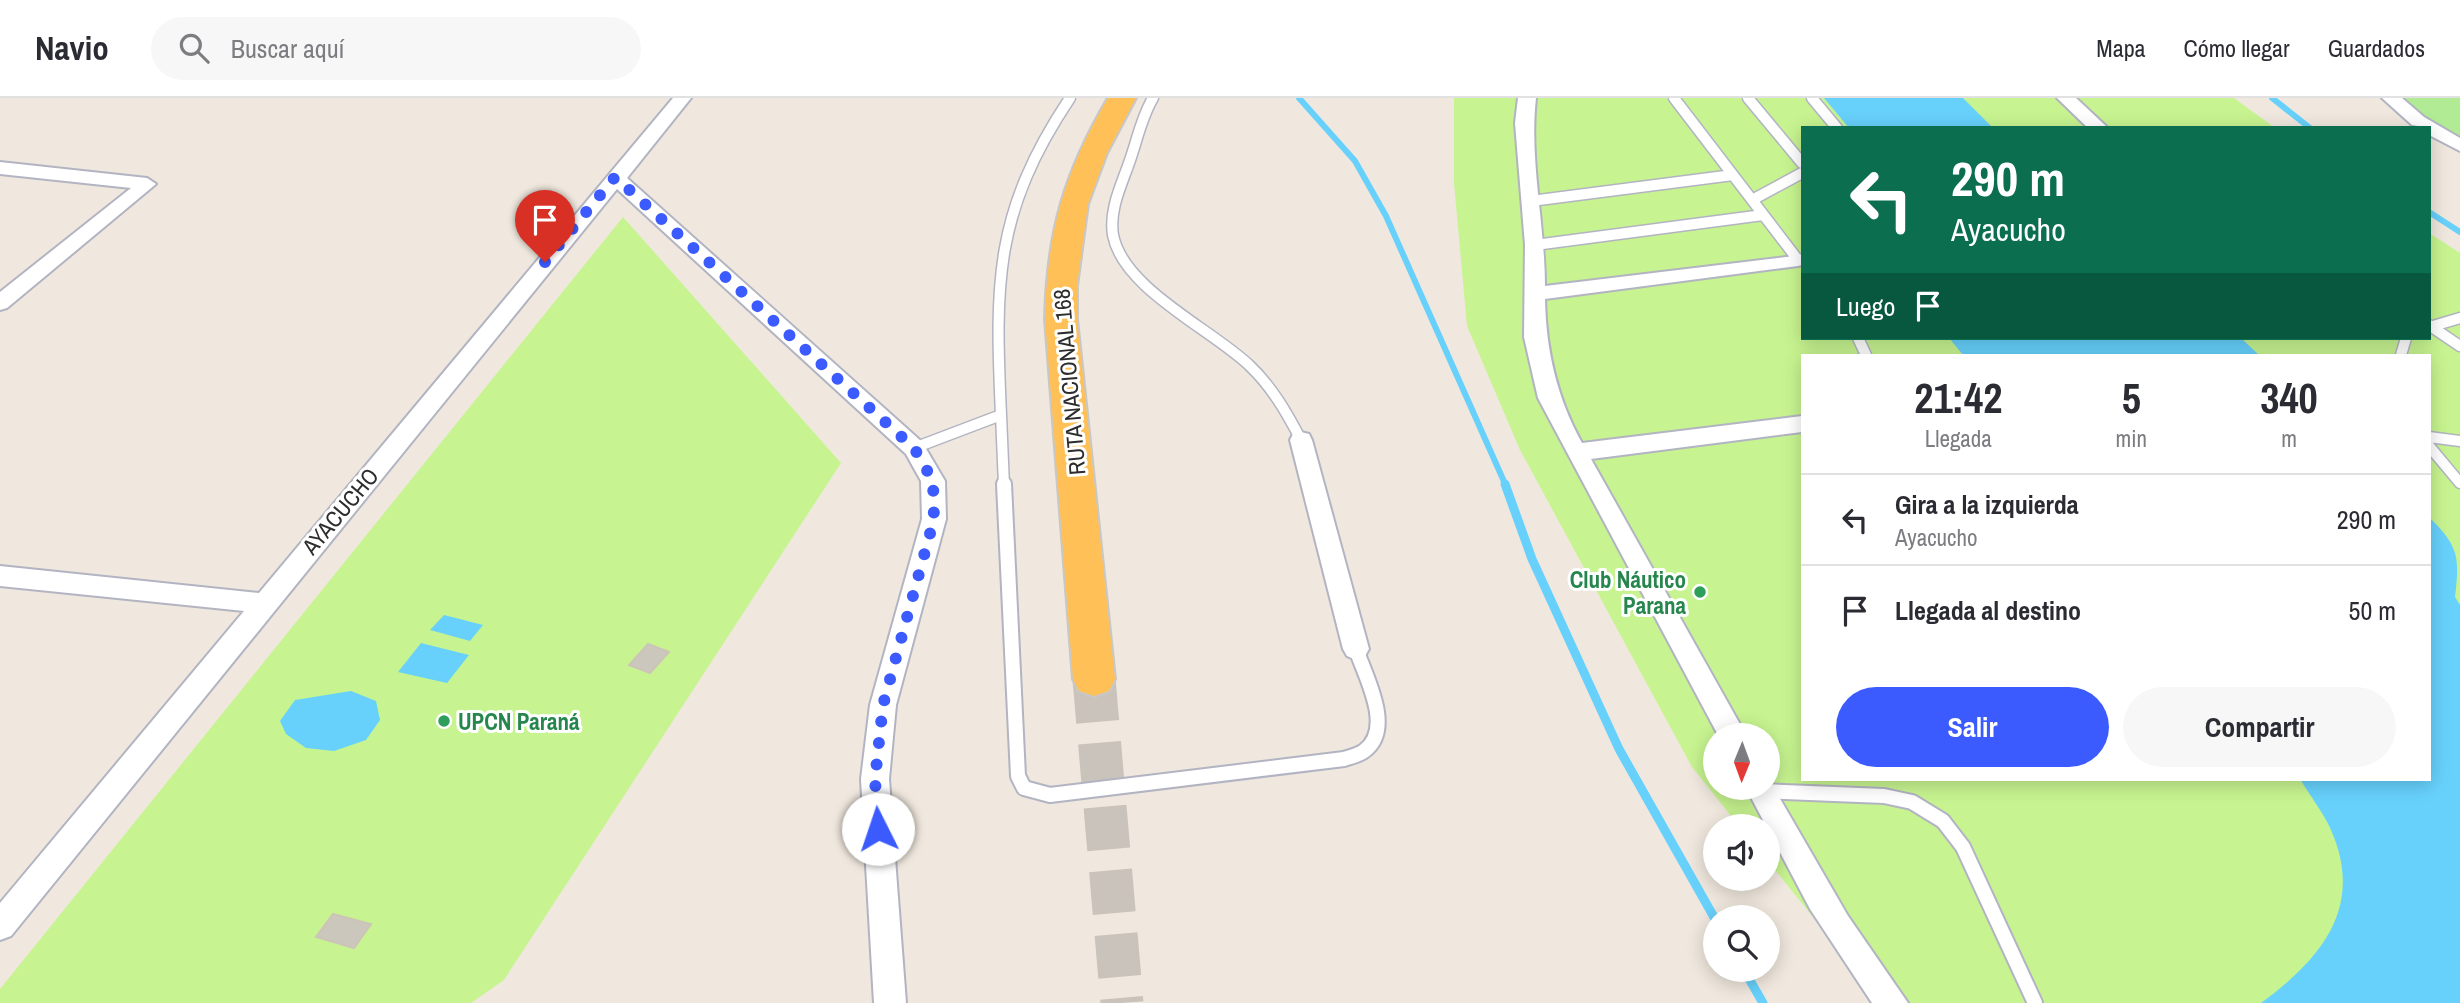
<!DOCTYPE html>
<html lang="es">
<head>
<meta charset="utf-8">
<style>
  :root { --surface:#fff; --page:#f7f7f7; --text:#2b2b33; --muted:#7c7c81; --line:#e1e1e2; --accent:#3c5bff }
  body { margin:0; font-family:"Archivo Narrow",sans-serif; background:var(--page); color:var(--text); height:100vh; display:flex; flex-direction:column; font-size:26px; white-space:nowrap }
  * { box-sizing:border-box; margin:0 }
  p { font-size:23px; color:var(--muted) }
  .icon { flex:none; width:38px; height:38px; fill:none; stroke:currentColor; stroke-width:2; stroke-linecap:round; stroke-linejoin:round }
  .map { position:relative; flex:1; overflow:hidden }
  .drawer { position:absolute; left:1801px; top:256px; width:630px; height:427px; display:flex; flex-direction:column; background:var(--surface); border-radius:0px; box-shadow:0 4px 18px #0003 }
  .drawer>* { flex:none }
  .top-card { position:absolute; left:1801px; top:28px; width:630px; height:214px; border-radius:0px; box-shadow:0 4px 18px #0003; background:#0b6e4f; color:#fff; overflow:hidden }
  .needle { width:46px; rotate:181deg }
  .buttons { position:absolute; left:1703px; top:625px; display:grid; gap:14px }
  .buttons a { display:grid; place-items:center; width:77px; height:77px; border-radius:50%; background:var(--surface); box-shadow:0 4px 18px #0003; font-size:35px }
  .pin { position:absolute; display:grid; place-items:center; width:60px; height:60px; color:#fff; margin:-72px -30px; border-radius:50% 50% 50% 0; rotate:-45deg; box-shadow:0 0 7px #0007 }
  .pin .icon { rotate:45deg }
  .me { position:absolute; width:77px; margin:-38px; rotate:356deg; stroke-linejoin:round; filter:drop-shadow(0 0 5px #0008) }
  .turn { display:flex; align-items:center; gap:24px; height:147px; padding:0 35px; font-size:32px }
  .turn .icon { width:91px; height:91px; stroke-width:2.5 }
  .turn b { display:block; font-size:49px; line-height:60px }
  .then { display:flex; align-items:center; height:66px; padding:0 35px; background:#0003; gap:14px; font-size:26px }
  .eta { display:flex; justify-content:space-evenly; align-items:center; height:119px; text-align:center }
  .eta b { font-size:42px; font-weight:700; line-height:49px }
  .cta { display:flex; gap:14px; margin-top:auto; padding:14px 35px }
  .cta a { flex:1; height:80px; border-radius:42px; background:var(--accent); color:#fff; font-size:28px; font-weight:700; line-height:80px; text-align:center }
  .cta a+a { background:var(--page); color:var(--text) }
  ul { padding:0; list-style:none }
  li { display:flex; align-items:center; gap:21px; height:91px; padding:0 35px; border-top:2px solid var(--line) }
  li div { flex:1 }
  li b { display:block; font-size:26px }
  li em { font-style:normal }
  header { display:flex; align-items:center; gap:42px; box-sizing:border-box; height:98px; padding:0 35px; background:var(--surface); border-bottom:2px solid var(--line) }
  header strong { font-size:33px }
  nav { display:flex; gap:38px; margin-inline-start:auto; font-size:24px }
  .search { width:490px; height:63px; background:var(--page); display:flex; align-items:center; gap:18px; box-sizing:border-box; padding:0 24px; border-radius:38px; color:var(--muted); font-size:26px }
  .map>svg:first-child { display:block }
  .green { fill:#b1ec95 }
  .pitch { fill:#c7f490; fill-rule:evenodd }
  .water { fill:#67d1fc }
  .lines { fill:none; stroke-linecap:round; stroke-linejoin:round }
  .stream-far1 { stroke:#67d1fc; stroke-width:6 }
  .stream { stroke:#67d1fc; stroke-width:9 }
  .building { fill:#cbc7bc; stroke:#ccc5b7; stroke-width:2 }
  .trunk-tunnel { stroke:#c9c3bb; stroke-width:43; stroke-dasharray:43 21; stroke-linecap:butt }
  .service-far1-casing { stroke:#b2b4c2; stroke-width:13 }
  .service-casing { stroke:#b2b4c2; stroke-width:18 }
  .minor-casing { stroke:#b2b4c2; stroke-width:4 }
  .trunk-casing { stroke:#c8c8c8; stroke-width:4 }
  .service-far1 { stroke:#fff; stroke-width:10 }
  .service { stroke:#fff; stroke-width:14 }
  .minor { fill:#fff; fill-rule:evenodd }
  .trunk { fill:#ffc057; fill-rule:evenodd }
  .route { stroke:#3c5bff; stroke-width:12; stroke-dasharray:0 21.6 }
  .leisure-dot { fill:#2e9e5b; stroke:#fff; stroke-width:2.5 }
  .labels { text-anchor:middle; dominant-baseline:central; stroke-width:6; stroke-linejoin:round; paint-order:stroke }
  .street-label { font-size:23px; fill:#2d2d2d; stroke:#fff }
  .leisure-label { font-size:23px; font-weight:bold; fill:#27864d; stroke:#fff; text-anchor:end }
</style>
</head>
<body>
<header>
<strong>Navio</strong>
<div class="search"><svg class="icon" aria-label="search" viewBox="0 0 24 24"><circle cx="10" cy="10" r="6"/><path d="M15 15l6 6"/></svg>Buscar aquí</div>
<nav><a>Mapa</a><a>Cómo llegar</a><a>Guardados</a></nav>
</header>
<div class="map">
<svg width="2460" height="905" viewBox="0 0 2460 905">
  <rect width="100%" height="100%" fill="#f0e8de"/>
  <path class="green" d="M 2391,0 L 2460,0 L 2460,48 Z"/>
  <path class="pitch" d="M 1454,0 L 2234,0 L 2275,30 L 1802,30 L 1802,240 L 2429,240 L 2429,135 L 2460,155 L 2460,905 L 1882,905 L 1768,763 L 1768,728 L 1739,728 L 1692,669 L 1520,352 L 1467,228 L 1454,85 ZM 1802,257 L 2429,257 L 2429,681 L 1802,681 ZM 1715,637 L 1768,637 L 1768,690 L 1715,690 Z
    M 623,119 L 841,365 L 504,882 L 471,905 L 0,905 L 0,891 Z"/>
  <path class="water" d="M 1824,0 L 1963,0 L 1993,30 L 1849,30 Z
    M 1949,240 L 2241,240 L 2259,257 L 1963,257 Z
    M 2429,419 C 2458,448 2460,457 2455,499 L 2460,507 L 2460,905 L 2261,905 C 2321,861 2365,809 2331,732 C 2323,714 2310,698 2300,681 L 2429,681 Z
    M 444,517 L 483,527 L 470,543 L 430,532 Z
    M 421,545 L 469,557 L 447,585 L 398,574 Z
    M 351,593 L 376,603 L 380,622 L 366,642 L 334,653 L 306,650 L 286,636 L 280,623 L 295,602 Z"/>
  <g class="lines">
    <path class="stream-far1" d="M 1299,0 L 1355,63 L 1386,118 L 1506,388
      M 2272,0 L 2310,30
      M 2429,114 L 2460,134"/>
    <path class="stream" d="M 1505,386 L 1532,461 L 1619,651 L 1715,821
      M 1744,872 L 1763,905"/>
  </g>
  <path class="building" d="M 648,546 L 669,554 L 650,575 L 629,567 Z
    M 333,816 L 371,826 L 354,850 L 316,839 Z"/>
  <g class="lines">
    <path class="trunk-tunnel" d="M 1094,581 L 1122,905"/>
    <g class="service-far1-casing">
      <path id="service-far1" d="M 1153,0 C 1141,20 1137,43 1129,65 C 1121,88 1109,112 1113,137 C 1123,191 1213,232 1250,268 C 1272,289 1287,315 1301,342
        M 1674,0 L 1798,162 L 1802,161
        M 1748,0 L 1802,65
        M 1812,0 L 1837,30
        M 1752,102 L 1802,75
        M 1531,103 L 1733,77
        M 1535,147 L 1763,117
        M 2429,227 L 2460,248
        M 2433,228 L 2460,220
        M 1858,240 L 1866,257
        M 2401,257 L 2406,240
        M 1001,317 L 1004,388
        M 2429,339 L 2460,343
        M 2429,348 L 2460,385
        M 914,350 L 1001,317 C 995,184 994,114 1070,0"/>
    </g>
    <g class="service-casing">
      <path id="service" d="M 1004,386 L 1018,678 L 1024,690 L 1050,697 L 1344,661 C 1350,659 1359,657 1364,653 C 1395,631 1365,578 1356,551
        M 1762,693 L 1884,698 L 1912,704 L 1943,723 L 1963,749 L 2035,905"/>
    </g>
    <g class="minor-casing">
      <path id="minor" d="M 673,0 L 691,0 L 627,80 L 922,344 L 945,383 L 946,421 L 896,607 L 889,681 L 906,905 L 874,905 L 861,681 L 870,607 L 922,421 L 921,383 L 906,356 L 617,91 L 11,838 L 0,842 L 0,805 L 244,513 L 0,488 L 0,468 L 259,495 Z
        M 1518,0 L 1536,0 C 1529,62 1545,126 1545,188 L 1802,157 L 1802,167 L 1798,168 L 1545,201 C 1546,253 1557,300 1582,345 L 1802,318 L 1802,334 L 1591,361 L 1746,637 L 1718,637 L 1538,300 L 1524,239 L 1525,147 L 1515,25 Z
        M 2057,0 L 2076,0 L 2108,30 L 2088,30 Z
        M 2382,0 L 2402,0 L 2424,19 L 2460,40 L 2460,53 L 2429,37 L 2429,30 L 2412,27 Z
        M 0,64 L 147,80 L 156,86 L 7,210 L 0,212 L 0,194 L 131,90 L 0,76 Z
        M 1301,334 L 1309,336 L 1312,342 L 1369,551 L 1365,558 L 1356,562 L 1347,558 L 1343,551 L 1290,342 L 1293,336 Z
        M 1768,680 L 1848,818 L 1908,905 L 1872,905 L 1810,811 L 1746,690 L 1768,690 Z"/>
    </g>
    <g class="trunk-casing">
      <path id="trunk" d="M 1108,0 L 1136,0 L 1107,55 L 1088,106 L 1077,188 L 1077,221 L 1115,581 L 1109,593 L 1094,598 L 1079,593 L 1073,581 L 1045,221 C 1047,134 1064,75 1108,0 Z"/>
    </g>
    <use href="#service-far1" class="service-far1"/>
    <use href="#service" class="service"/>
    <use href="#minor" class="minor"/>
    <use href="#trunk" class="trunk"/>
  </g>
  <g class="lines">
    <path class="route" d="M 545,164 L 615,79 L 914,350 L 933,383 L 934,421 L 883,607 L 875,681 L 878,731"/>
  </g>
  <g class="leisure-dot">
    <circle cx="1700" cy="494" r="7"/>
    <circle cx="444" cy="623" r="7"/>
  </g>
  <g class="labels">
    <g class="street-label">
      <text transform="translate(1069 284) rotate(-95)">RUTA NACIONAL 168</text>
      <text transform="translate(340 413) rotate(-50)">AYACUCHO</text>
    </g>
    <g class="leisure-label">
      <text x="1686" y="481">Club Náutico<tspan x="1686" dy="26">Parana</tspan></text>
      <text x="458" y="623" text-anchor="start">UPCN Paraná</text>
    </g>
  </g>
</svg>
<div class="buttons">
<a><svg class="needle" viewBox="-14 -14 28 28"><path d="M0-13l5 13h-10z" fill="#e53935"/><path d="M0 13l5-13h-10z" fill="#7c7c81"/></svg></a>
<a><svg class="icon" aria-label="sound" viewBox="0 0 24 24"><path d="M4 9h4l5-4v14l-5-4H4zM17 9q2 3 0 6"/></svg></a>
<a><svg class="icon" aria-label="search" viewBox="0 0 24 24"><circle cx="10" cy="10" r="6"/><path d="M15 15l6 6"/></svg></a>
</div>
<div class="pin" style="left:545px;top:164px;background:#d93025"><svg class="icon" aria-label="arrive" viewBox="0 0 24 24"><path d="M6 21V4h12l-3 4 3 4H6"/></svg></div>
<svg class="me" style="left:878px;top:731px" viewBox="-20 -20 40 40"><circle r="19" fill="#fff"/><path d="M0-13L10 11 0 6-10 11z" fill="#3c5bff"/></svg>
<div class="top-card">
<div class="turn"><svg class="icon" aria-label="left" viewBox="0 0 24 24"><path d="M17 20v-9H6M10 6l-5 5 5 5"/></svg><div><b>290 m</b>Ayacucho</div></div>
<div class="then">Luego<svg class="icon" aria-label="arrive" viewBox="0 0 24 24"><path d="M6 21V4h12l-3 4 3 4H6"/></svg></div>
</div>
<section class="drawer">
<div class="eta">
<div><b>21:42</b><p>Llegada</p></div>
<div><b>5</b><p>min</p></div>
<div><b>340</b><p>m</p></div>
</div>
<ul>
<li><svg class="icon" aria-label="left" viewBox="0 0 24 24"><path d="M17 20v-9H6M10 6l-5 5 5 5"/></svg><div><b>Gira a la izquierda</b><p>Ayacucho</p></div><em>290 m</em></li>
<li><svg class="icon" aria-label="arrive" viewBox="0 0 24 24"><path d="M6 21V4h12l-3 4 3 4H6"/></svg><div><b>Llegada al destino</b></div><em>50 m</em></li>
</ul>
<div class="cta"><a>Salir</a><a>Compartir</a></div>
</section>
</div>
</body>
</html>
